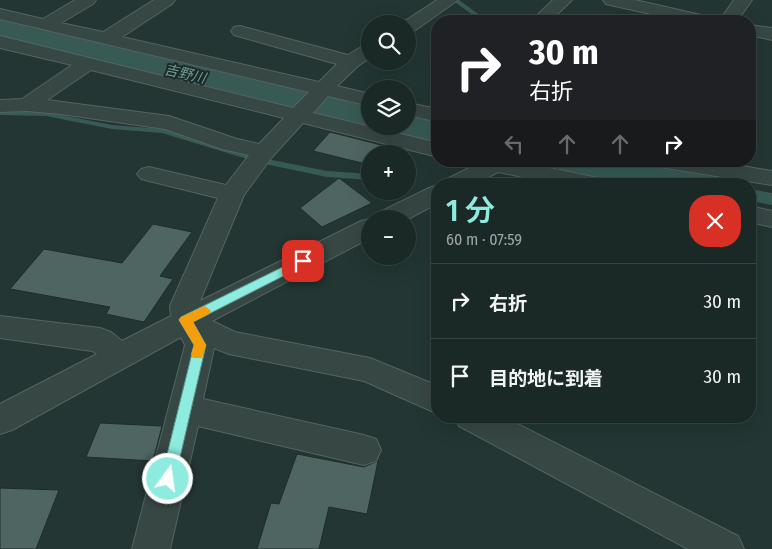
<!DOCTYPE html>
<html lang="ja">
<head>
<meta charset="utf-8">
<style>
  :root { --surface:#1a2826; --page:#273432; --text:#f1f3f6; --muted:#9fa6a7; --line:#384443; --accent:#8eebdf }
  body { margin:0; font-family:"Fira Sans Condensed","Noto Sans JP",sans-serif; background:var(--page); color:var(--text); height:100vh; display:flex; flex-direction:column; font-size:19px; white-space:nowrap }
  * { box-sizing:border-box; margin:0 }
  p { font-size:16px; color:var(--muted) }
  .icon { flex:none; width:28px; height:28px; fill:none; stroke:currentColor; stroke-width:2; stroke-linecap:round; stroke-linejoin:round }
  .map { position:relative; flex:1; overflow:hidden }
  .side { position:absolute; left:431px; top:178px; width:325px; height:245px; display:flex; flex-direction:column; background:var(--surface); border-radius:20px; box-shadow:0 5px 20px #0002,0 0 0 1px var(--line) }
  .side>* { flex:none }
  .hud { position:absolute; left:431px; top:15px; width:325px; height:152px; border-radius:20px; box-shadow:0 5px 20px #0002,0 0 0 1px var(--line); background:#202124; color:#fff; overflow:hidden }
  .fabs { position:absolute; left:361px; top:15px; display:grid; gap:10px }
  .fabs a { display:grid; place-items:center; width:55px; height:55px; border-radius:50%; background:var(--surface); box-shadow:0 5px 20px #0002,0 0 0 1px var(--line); font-size:25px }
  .pin { position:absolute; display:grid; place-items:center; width:42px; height:42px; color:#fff; margin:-21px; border-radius:10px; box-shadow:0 2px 8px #0006 }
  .me { position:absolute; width:55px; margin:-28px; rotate:14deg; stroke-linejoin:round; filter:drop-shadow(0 0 4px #0008) }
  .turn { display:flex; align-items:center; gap:18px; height:105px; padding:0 15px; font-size:22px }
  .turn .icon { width:65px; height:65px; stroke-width:2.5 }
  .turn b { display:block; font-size:35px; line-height:42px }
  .lanes { display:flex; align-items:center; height:48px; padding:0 15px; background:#0003; justify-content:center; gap:25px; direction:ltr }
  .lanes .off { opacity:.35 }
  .round { display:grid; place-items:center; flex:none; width:52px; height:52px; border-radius:20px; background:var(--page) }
  .summary { display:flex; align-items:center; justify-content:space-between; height:85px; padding:0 15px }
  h1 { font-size:30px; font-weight:600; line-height:38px; color:var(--accent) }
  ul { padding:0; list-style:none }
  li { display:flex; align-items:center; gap:15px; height:75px; padding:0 15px; border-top:1px solid var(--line) }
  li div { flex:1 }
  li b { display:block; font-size:19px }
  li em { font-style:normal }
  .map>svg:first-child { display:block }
  .water { fill:#375a54 }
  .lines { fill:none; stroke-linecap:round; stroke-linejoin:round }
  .stream { fill:#375a54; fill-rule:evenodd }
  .river { fill:#375a54; fill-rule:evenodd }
  .building { fill:#4f6561; stroke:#1e2d2b }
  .minor-casing { stroke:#546462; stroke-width:2 }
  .minor { fill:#374744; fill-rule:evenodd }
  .route { fill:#8eebdf; stroke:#5c9991 }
  .slow { fill:#f59e0b }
  .labels { text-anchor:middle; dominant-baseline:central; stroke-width:4; stroke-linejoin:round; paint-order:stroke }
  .far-water-label { font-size:14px; font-style:italic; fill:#6e9e96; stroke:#1c2b29 }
</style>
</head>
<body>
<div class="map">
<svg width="772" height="549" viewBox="0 0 772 549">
  <rect width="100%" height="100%" fill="#233633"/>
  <path class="water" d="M 596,161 L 604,161 L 717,184 L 654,184 Z
    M 750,189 L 772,193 L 772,205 L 750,201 Z"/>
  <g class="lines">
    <path class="stream" d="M 452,0 L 459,0 L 488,21 L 481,21 Z
      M 0,111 L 46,112 L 112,125 L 163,129 L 262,158 L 327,171 L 370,174 L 370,180 L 327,177 L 260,163 L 162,133 L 112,129 L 46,116 L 0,115 Z"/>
    <path class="river" d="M 0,19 L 370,104 L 370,126 L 408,126 L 408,113 L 438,120 L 438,148 L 388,136 L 383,129 L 370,132 L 0,43 Z
      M 554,161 L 659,161 L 713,173 L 721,184 L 617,184 L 561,172 Z"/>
  </g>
  <path class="building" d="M 330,132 L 393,148 L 389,154 L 370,154 L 370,165 L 313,151 Z
    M 339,178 L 372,203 L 322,227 L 300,208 Z
    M 153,224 L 192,232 L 160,276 L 173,279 L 144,322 L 106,314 L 110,307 L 10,289 L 44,249 L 122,263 Z
    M 100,423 L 162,426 L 153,461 L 86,457 Z
    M 297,454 L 364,467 L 378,461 L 367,514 L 329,507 L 319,549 L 257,549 L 271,503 L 279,504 Z
    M 0,488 L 59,490 L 36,549 L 0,549 Z"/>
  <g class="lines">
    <g class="minor-casing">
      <path id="minor" d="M 75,0 L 96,0 L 93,4 L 61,23 L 103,32 L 154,0 L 175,0 L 172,4 L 122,37 L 319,82 L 337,64 L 234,35 L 231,31 L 234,27 L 240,26 L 348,55 L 363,46 L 370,44 L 370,58 L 358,66 L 337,86 L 370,94 L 370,106 L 328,96 L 313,113 L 438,143 L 438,157 L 303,123 L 272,157 L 244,195 L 200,301 L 361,221 L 370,219 L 371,219 L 370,238 L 212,321 L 235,332 L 370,358 L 438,386 L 438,414 L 364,381 L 229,354 L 214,348 L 203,399 L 364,435 L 376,439 L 381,450 L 376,461 L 364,465 L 198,426 L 170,549 L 132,549 L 185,345 L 181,337 L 12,430 L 0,434 L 0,404 L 97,354 L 92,351 L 0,338 L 0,316 L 100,328 L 111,332 L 122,341 L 171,316 L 170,306 L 218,198 L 141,179 L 137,174 L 141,169 L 149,167 L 226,185 L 249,155 L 222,149 L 165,129 L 61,114 L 27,111 L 0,112 L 0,100 L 22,99 L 72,65 L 0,48 L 0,36 L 293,108 L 309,92 L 0,19 L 0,9 L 43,19 ZM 91,70 L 284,118 L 259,144 L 237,139 L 169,116 L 47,100 Z
        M 437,0 L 458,0 L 414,31 L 408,32 L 408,24 L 402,23 Z
        M 553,0 L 572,0 L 550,21 L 531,21 Z
        M 603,0 L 635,0 L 710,17 L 713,21 L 682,21 L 606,4 Z
        M 734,0 L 752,0 L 737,21 L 719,21 Z
        M 750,25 L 772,28 L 772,40 L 750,35 Z
        M 408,103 L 438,109 L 438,122 L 408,115 Z
        M 469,161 L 516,161 L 593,177 L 602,179 L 605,184 L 556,184 L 498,172 L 475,184 L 444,184 L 447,179 L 473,166 Z
        M 655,161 L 712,161 L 772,171 L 772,185 L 666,168 L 658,166 Z
        M 438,185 L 438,203 L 408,219 L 374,219 L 378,213 L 429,188 Z
        M 750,206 L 772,211 L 772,227 L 750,222 Z
        M 455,416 L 502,416 L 738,536 L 744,549 L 688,549 L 459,426 Z"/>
    </g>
    <use href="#minor" class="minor"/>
  </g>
  <path class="route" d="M 303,257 L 307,259 L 308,261 L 307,264 L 193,322 L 206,345 L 175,479 L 173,484 L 168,486 L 163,484 L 161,479 L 194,345 L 179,320 L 181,317 Z"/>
  <path class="slow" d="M 205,306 L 211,311 L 209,314 L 193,322 L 206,345 L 202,358 L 193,358 L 191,354 L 194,345 L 179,320 L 181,317 Z"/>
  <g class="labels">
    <g class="far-water-label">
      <text transform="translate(185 74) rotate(13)">吉野川</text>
    </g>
  </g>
</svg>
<div class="fabs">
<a><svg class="icon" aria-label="search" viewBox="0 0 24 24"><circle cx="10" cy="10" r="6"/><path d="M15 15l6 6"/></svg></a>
<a><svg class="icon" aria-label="layers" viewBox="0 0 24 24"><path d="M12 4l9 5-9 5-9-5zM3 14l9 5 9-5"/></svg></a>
<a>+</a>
<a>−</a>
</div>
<div class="pin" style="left:303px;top:261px;background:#d93025"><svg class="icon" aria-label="arrive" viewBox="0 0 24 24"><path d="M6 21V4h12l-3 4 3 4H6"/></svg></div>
<svg class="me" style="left:168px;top:479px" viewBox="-20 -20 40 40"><circle r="17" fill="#8eebdf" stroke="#fff" stroke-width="3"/><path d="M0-11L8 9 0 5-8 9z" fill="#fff"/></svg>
<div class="hud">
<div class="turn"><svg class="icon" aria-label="right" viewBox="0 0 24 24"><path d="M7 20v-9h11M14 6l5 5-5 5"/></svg><div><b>30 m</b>右折</div></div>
<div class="lanes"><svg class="icon off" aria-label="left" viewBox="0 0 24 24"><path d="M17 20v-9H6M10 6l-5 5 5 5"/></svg><svg class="icon off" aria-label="ahead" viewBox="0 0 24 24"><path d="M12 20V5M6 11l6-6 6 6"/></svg><svg class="icon off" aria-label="ahead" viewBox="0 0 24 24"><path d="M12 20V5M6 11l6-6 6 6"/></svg><svg class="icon" aria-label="right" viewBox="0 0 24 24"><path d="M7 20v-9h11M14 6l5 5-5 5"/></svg></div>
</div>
<section class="side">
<div class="summary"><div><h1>1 分</h1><p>60 m · 07:59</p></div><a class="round" style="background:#d93025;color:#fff"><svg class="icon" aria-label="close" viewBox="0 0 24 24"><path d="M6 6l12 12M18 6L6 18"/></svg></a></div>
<ul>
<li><svg class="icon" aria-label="right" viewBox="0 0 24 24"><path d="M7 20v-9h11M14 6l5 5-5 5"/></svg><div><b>右折</b></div><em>30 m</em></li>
<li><svg class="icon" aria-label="arrive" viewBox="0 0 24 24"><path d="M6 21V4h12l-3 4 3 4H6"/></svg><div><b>目的地に到着</b></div><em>30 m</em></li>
</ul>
</section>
</div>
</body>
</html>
